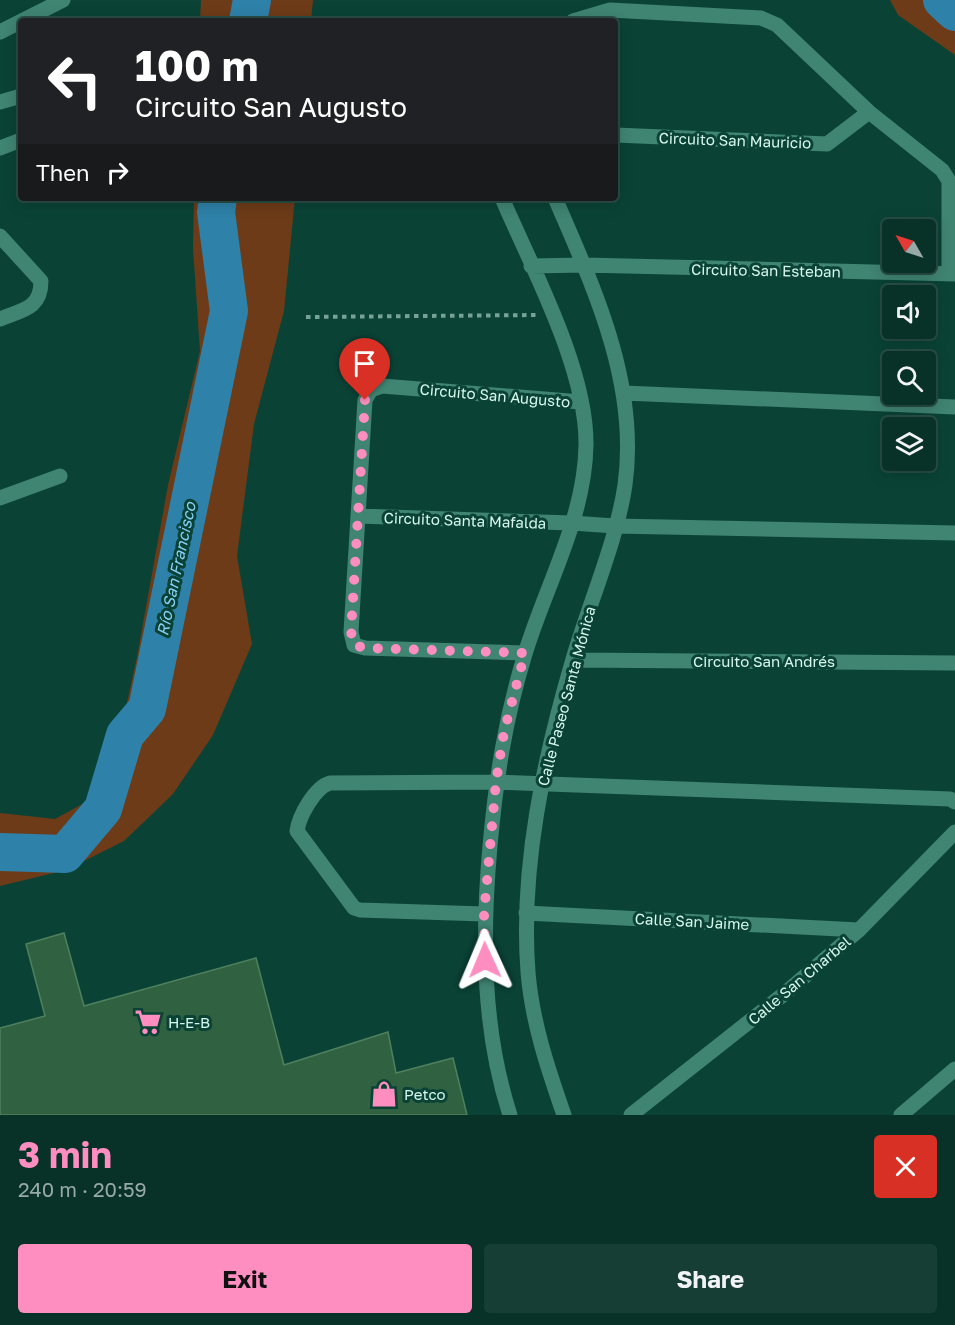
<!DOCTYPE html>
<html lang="en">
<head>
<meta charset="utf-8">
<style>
  :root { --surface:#083228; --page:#163e34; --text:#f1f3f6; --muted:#98aaa8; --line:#294d45; --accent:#fd8ebf }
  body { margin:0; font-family:"Golos Text",sans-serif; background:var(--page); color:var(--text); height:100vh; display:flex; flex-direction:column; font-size:22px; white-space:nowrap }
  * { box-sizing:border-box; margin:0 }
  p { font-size:20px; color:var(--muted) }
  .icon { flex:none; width:33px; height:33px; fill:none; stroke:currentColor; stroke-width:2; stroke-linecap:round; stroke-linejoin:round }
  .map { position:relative; height:1115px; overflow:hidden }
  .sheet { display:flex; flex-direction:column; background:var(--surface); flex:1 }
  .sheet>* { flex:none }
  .banner { position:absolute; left:18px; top:18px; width:600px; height:183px; border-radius:6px; box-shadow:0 3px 15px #0003,0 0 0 2px var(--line); background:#202124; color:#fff; overflow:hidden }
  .needle { width:39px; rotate:309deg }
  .controls { position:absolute; left:882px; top:219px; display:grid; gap:12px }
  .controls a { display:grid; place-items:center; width:54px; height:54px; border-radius:6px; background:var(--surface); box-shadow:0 3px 15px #0003,0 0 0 2px var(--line); font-size:30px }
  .pin { position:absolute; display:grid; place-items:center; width:51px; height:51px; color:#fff; margin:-62px -26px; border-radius:50% 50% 50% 0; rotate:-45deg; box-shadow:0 0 6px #0007 }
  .pin .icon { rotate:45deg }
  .me { position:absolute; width:66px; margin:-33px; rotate:359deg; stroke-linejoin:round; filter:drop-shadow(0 0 4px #0008) }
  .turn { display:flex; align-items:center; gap:21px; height:126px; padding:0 18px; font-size:27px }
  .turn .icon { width:78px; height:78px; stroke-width:2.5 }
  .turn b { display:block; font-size:42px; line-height:51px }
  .then { display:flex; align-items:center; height:57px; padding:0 18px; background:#0003; gap:12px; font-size:22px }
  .round { display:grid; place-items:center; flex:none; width:63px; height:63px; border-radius:6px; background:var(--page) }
  .headline { display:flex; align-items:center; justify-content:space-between; height:102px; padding:0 18px }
  h1 { font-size:36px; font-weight:700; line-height:45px; color:var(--accent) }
  .primary-button { display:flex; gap:12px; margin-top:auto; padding:12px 18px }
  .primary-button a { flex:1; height:69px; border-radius:6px; background:var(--accent); color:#111; font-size:24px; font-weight:700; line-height:69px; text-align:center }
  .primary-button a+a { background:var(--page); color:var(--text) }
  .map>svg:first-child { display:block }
  .green { fill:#6d3b17 }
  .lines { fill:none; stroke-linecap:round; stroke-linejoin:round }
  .river { stroke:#2e81a8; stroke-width:38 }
  .building { fill:#306140; stroke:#4f815f; stroke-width:1.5 }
  .path { stroke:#77a397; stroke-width:4; stroke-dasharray:4.5 4.5; stroke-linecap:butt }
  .street { stroke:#408472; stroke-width:15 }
  .secondary { stroke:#408472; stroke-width:15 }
  .route { stroke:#fd8ebf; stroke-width:10; stroke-dasharray:0 18 }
  .labels { text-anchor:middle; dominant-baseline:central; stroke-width:6; stroke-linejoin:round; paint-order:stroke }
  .street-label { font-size:15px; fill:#d6f7ec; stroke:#0a4336 }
  .poi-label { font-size:15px; fill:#d6f7ec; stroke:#0a4336; text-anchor:start }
  .water-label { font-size:16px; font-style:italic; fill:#87d0f8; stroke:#0a4336 }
</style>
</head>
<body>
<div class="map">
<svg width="955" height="1115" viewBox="0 0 955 1115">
  <rect width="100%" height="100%" fill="#0a4336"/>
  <path class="green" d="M 201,0 L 313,0 L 311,21 L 200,21 Z
    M 890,0 L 955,0 L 955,55 L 898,15 Z
    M 194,198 L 295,198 L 284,311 L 254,424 L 237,556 L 252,644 L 213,735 L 173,794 L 124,841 L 66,870 L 0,886 L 0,813 L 55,819 L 88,801 L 126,707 L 137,657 L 168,485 L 200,351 L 193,248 Z"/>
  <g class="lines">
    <path class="river" d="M 942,0 L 955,12
      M 248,21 L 252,0
      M 0,852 L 65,854 L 103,809 L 125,735 L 147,709 L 229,311 L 216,212 L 218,198"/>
  </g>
  <path class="building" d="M 64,933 L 84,1006 L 256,958 L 284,1065 L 388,1032 L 396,1073 L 453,1058 L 467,1115 L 0,1115 L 0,1028 L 45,1016 L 26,944 Z"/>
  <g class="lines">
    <path class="path" d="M 306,317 L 537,315"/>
    <path class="street" d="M 573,21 L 610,10 L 761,18 L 777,25 L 869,112 L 942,170 L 949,181 L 949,274
      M 0,32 L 63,0
      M 0,102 L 21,96
      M 615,135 L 827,144 L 869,112
      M 0,148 L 21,140
      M 502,198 C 532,268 587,369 586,445 C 585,518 546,585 525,654 C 505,719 496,779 490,846 C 482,935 482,1029 510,1115
      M 555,198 C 594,288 639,384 625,485 C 617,540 589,604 573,659 C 544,758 520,868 528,972 C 532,1022 548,1069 564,1115
      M 0,236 L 41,281 C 41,309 22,310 0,319
      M 531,266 L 584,265 L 955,274
      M 624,393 L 955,407
      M 0,498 L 60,476
      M 358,516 L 572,523 L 615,526 L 955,533
      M 525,653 L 365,648 L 354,645 L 351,632 L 365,400 L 371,390 L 382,386 L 581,402
      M 573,660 L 955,663
      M 526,913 L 859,930
      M 484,914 L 360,910 L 354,908 L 297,831 C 299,816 315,787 330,783 L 496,782 L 950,799 L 955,802
      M 631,1115 L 784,994 L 859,930 L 955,832"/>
    <path class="secondary" d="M 901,1115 L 955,1069"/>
  </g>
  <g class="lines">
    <path class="route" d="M 365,400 L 351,632 L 354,645 L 365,648 L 525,653 L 504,732 L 496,782 L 484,914 L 485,960"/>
  </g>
  <defs>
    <g id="supermarket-bare" transform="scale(2.07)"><path d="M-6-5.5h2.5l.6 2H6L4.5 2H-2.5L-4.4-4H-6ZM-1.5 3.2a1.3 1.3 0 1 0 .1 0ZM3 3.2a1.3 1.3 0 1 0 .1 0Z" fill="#fd8ebf" stroke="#0a4336" stroke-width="2.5" paint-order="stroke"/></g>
    <g id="shop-bare" transform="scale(2.07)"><path d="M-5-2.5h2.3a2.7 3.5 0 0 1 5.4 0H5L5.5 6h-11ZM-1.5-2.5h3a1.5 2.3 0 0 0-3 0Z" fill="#fd8ebf" stroke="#0a4336" stroke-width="2.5" paint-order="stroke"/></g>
  </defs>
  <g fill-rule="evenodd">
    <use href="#supermarket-bare" x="148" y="1022"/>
    <use href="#shop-bare" x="384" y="1094"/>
  </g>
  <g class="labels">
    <g class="street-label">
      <text transform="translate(735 140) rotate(2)">Circuito San Mauricio</text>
      <text transform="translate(766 270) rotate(1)">Circuito San Esteban</text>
      <text transform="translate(495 395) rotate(5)">Circuito San Augusto</text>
      <text transform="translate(465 520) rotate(2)">Circuito Santa Mafalda</text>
      <text x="764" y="661">Circuito San Andrés</text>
      <text transform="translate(566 696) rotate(-75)">Calle Paseo Santa Mónica</text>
      <text transform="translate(692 921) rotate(3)">Calle San Jaime</text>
      <text transform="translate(799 980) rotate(-40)">Calle San Charbel</text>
    </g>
    <g class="poi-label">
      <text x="168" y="1022">H-E-B</text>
      <text x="404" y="1094">Petco</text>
    </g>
    <g class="water-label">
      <text transform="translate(176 569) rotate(-78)">Río San Francisco</text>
    </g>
  </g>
</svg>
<div class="controls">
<a><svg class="needle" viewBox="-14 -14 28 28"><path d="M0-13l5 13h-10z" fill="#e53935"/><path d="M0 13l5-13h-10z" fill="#98aaa8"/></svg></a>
<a><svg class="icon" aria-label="sound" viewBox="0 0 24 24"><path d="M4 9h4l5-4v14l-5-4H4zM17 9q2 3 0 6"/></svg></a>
<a><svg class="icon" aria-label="search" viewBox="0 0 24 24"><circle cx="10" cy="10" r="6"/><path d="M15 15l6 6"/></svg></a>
<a><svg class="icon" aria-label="layers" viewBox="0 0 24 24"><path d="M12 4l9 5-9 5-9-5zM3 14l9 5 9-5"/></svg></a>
</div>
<div class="pin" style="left:365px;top:400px;background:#d93025"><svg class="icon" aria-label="arrive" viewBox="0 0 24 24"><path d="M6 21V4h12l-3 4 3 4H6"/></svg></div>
<svg class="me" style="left:485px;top:960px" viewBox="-20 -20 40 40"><path d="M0-17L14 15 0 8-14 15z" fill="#fd8ebf" stroke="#fff" stroke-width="4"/></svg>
<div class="banner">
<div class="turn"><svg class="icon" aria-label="left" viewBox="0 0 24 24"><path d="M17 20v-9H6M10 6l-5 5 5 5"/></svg><div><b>100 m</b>Circuito San Augusto</div></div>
<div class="then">Then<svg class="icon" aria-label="right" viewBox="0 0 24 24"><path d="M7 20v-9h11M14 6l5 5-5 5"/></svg></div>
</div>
</div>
<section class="sheet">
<div class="headline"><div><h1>3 min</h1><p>240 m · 20:59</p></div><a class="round" style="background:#d93025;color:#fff"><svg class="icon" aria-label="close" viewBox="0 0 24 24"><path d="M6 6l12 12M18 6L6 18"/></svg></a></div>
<div class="primary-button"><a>Exit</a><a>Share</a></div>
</section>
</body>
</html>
